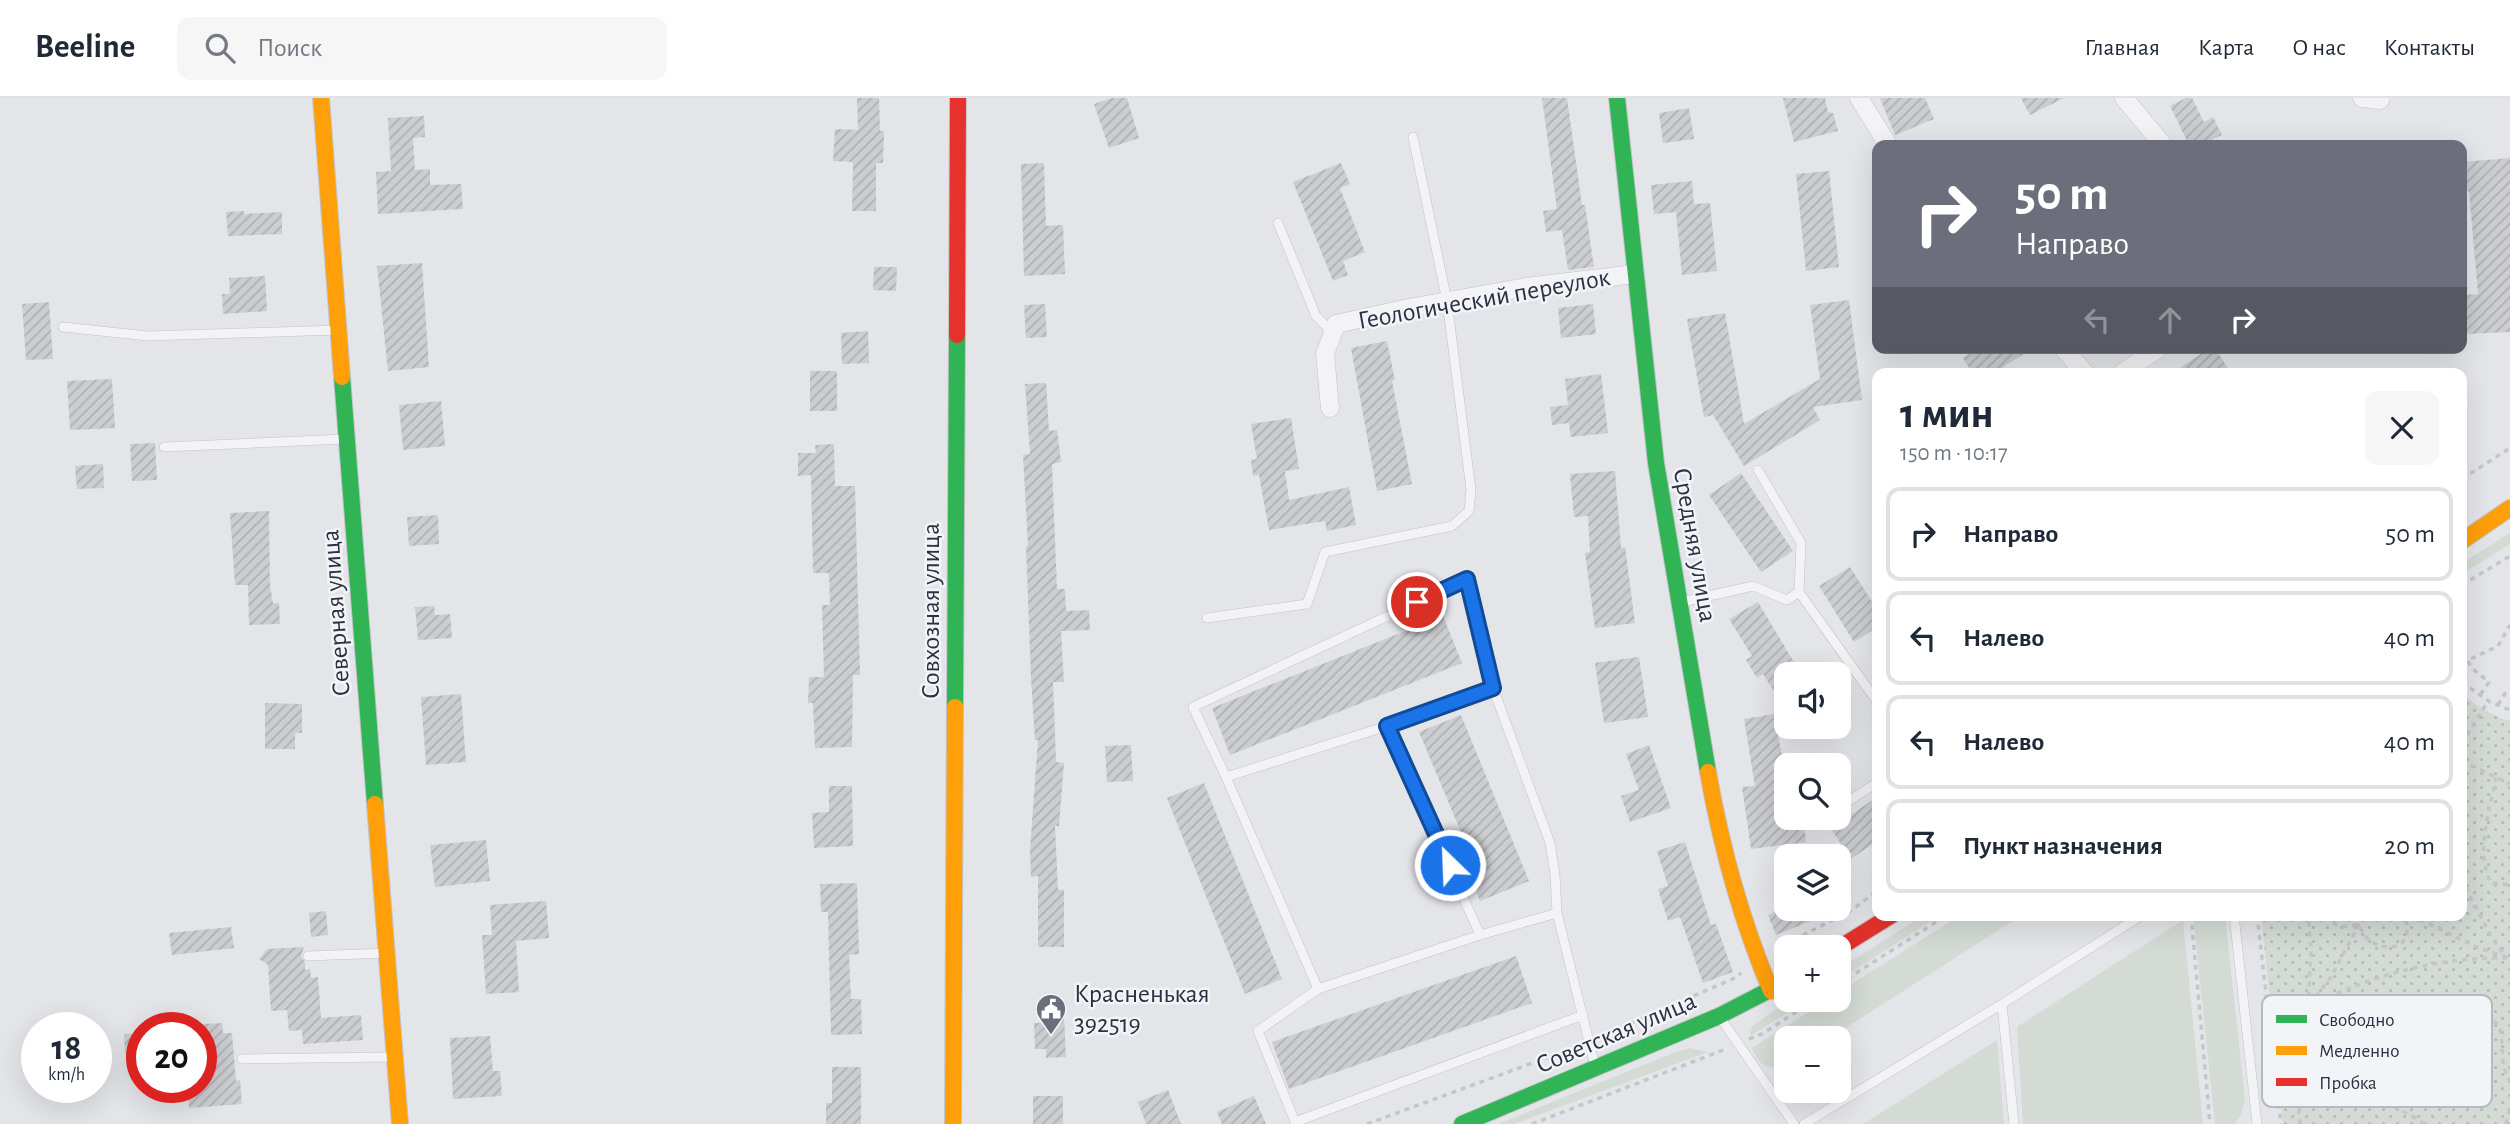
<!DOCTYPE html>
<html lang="ru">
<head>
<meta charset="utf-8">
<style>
  :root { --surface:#fff; --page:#f6f6f7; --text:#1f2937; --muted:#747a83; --line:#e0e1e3 }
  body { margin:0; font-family:"Alegreya Sans",sans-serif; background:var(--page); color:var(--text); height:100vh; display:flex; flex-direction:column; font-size:26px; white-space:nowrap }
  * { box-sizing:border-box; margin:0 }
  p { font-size:23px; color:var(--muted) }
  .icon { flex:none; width:38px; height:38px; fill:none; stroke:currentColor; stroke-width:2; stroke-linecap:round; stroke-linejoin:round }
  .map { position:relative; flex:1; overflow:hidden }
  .panel { position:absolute; left:1872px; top:270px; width:595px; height:553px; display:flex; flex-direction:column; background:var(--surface); border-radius:14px; box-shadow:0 7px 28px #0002 }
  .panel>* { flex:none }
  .hud { position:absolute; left:1872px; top:42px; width:595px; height:214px; border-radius:14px; box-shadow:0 7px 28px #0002; background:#6c6f7b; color:#fff; overflow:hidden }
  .fabs { position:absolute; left:1774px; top:564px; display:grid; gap:14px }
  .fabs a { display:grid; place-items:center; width:77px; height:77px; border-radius:14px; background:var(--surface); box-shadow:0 7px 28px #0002; font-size:35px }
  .speed { position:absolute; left:21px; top:914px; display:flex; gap:14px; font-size:35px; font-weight:700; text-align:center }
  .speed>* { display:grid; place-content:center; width:91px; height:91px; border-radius:50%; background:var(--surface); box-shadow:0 7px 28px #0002; line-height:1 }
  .speed small { font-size:18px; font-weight:400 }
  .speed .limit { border:10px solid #d22; background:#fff; color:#111 }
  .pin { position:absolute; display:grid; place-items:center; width:60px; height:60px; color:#fff; margin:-30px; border:4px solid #fff; border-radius:50%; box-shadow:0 2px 7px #0007 }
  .me { position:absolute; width:77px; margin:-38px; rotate:336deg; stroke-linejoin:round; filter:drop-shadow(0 0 5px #0008) }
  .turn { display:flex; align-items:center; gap:24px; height:147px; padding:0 28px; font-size:32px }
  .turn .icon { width:91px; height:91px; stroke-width:2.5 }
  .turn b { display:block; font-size:49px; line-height:60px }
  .lanes { display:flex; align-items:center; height:66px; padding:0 28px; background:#0003; justify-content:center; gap:35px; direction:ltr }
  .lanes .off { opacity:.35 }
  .round { display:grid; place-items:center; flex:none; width:74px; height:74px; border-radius:14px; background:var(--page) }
  .headline { display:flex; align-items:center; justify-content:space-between; height:119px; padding:0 28px }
  h1 { font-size:42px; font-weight:700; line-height:52px }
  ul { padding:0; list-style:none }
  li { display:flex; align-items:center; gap:21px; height:94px; margin:0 14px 10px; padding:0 14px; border:4px solid var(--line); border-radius:14px }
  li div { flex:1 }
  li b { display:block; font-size:26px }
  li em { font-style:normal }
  header { display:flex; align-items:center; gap:42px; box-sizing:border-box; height:98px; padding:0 35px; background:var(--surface); border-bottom:2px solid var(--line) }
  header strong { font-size:33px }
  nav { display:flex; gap:38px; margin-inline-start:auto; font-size:24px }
  .search { width:490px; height:63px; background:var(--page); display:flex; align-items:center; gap:18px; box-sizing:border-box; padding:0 24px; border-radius:14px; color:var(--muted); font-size:26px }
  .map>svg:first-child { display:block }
  .green { fill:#d4dbd5 }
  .park { fill:url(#park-dots) }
  .building { fill:url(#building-hatch) }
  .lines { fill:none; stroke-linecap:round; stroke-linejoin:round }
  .lane-casing { stroke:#c2c3c7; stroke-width:10 }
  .street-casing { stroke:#c2c3c7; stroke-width:19 }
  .fast-casing { stroke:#c2c3c7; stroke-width:18 }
  .slow-casing { stroke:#c2c3c7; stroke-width:18 }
  .jam-casing { stroke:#c2c3c7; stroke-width:18 }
  .path { stroke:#c5c6ca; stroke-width:3.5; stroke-dasharray:5 5; stroke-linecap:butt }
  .lane { stroke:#f3f3f5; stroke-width:9 }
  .street { stroke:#f3f3f5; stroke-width:18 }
  .fast { stroke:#30b455; stroke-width:16 }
  .slow { stroke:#ff9f0a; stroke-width:16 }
  .jam { stroke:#e5322d; stroke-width:16 }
  .route-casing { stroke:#114b97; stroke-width:18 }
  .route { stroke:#1a73e8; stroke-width:12 }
  .labels { text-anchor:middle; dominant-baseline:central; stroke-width:5; stroke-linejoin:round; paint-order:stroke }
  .street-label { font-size:26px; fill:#2c3040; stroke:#f2f4f7 }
  .poi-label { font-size:26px; fill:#2c3040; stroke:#f2f4f7; text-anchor:start }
  .key { fill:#f2f4f7; stroke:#b7b9c0; stroke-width:2 }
  .key-label { font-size:19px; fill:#2c3040 }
</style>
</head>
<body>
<header>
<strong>Beeline</strong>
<div class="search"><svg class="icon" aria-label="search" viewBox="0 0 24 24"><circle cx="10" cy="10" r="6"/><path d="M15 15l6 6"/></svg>Поиск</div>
<nav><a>Главная</a><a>Карта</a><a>О нас</a><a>Контакты</a></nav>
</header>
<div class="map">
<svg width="2510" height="1026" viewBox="0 0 2510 1026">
  <defs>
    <pattern id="park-dots" width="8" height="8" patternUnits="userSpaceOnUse" patternTransform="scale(1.75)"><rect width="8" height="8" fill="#d4dbd5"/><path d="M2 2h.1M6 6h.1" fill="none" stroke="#b6bcb8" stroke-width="1.8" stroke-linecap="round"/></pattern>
    <pattern id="building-hatch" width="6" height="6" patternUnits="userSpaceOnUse" patternTransform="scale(1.75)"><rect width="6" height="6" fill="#cccdd1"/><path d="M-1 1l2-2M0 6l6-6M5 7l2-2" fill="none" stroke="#afb0b4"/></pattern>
  </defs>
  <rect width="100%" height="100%" fill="#e4e5e9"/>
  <path class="green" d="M 2510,435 L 2510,446 L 2462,476 L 2462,465 Z
    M 1924,817 L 1941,817 L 1839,882 L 1839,871 Z
    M 1961,817 L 2022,817 L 1830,940 L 1787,940 L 1787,967 C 1768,973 1759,968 1752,950 L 1829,901 L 1839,901 L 1839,894 Z
    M 2193,817 L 2225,817 L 2245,1002 L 2241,1017 L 2235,1026 L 2215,1026 Z
    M 2183,822 L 2203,1026 L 2023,1026 L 2017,929 Z
    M 1791,901 L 1809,901 L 1750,938 L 1752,928 Z
    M 1997,942 L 2004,1026 L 1863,1026 Z
    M 1690,950 L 1708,954 L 1514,1026 L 1498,1026 L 1673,955 Z"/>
  <path class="park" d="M 2462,595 C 2476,608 2492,618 2510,623 L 2510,1026 L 2283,1026 L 2261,817 L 2462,817 Z"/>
  <path class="building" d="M 857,0 L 879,0 L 880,33 L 884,33 L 883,65 L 876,65 L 876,113 L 852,113 L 853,64 L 833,63 L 835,31 L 858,32 Z
    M 1112,0 L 1127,0 L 1139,40 L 1109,50 L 1094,6 Z
    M 1542,0 L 1567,0 L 1582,107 L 1585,107 L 1594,169 L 1568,172 L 1562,132 L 1546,134 L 1543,113 L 1557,111 Z
    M 1783,0 L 1825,0 L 1828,14 L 1833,15 L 1838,33 L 1794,44 Z
    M 1880,0 L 1925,0 L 1934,21 L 1895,37 Z
    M 2021,0 L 2064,0 L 2030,17 Z
    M 2186,0 L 2192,0 L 2204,24 L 2213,19 L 2222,37 L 2200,47 L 2189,47 L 2170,8 Z
    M 1689,10 L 1694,41 L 1663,45 L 1659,15 Z
    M 424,18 L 425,39 L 413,40 L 415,72 L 430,71 L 430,87 L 461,86 L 463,111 L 378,116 L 376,74 L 391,73 L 388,20 Z
    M 2510,60 L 2510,234 L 2466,236 L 2464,197 L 2478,196 L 2469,93 L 2462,94 L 2462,64 Z
    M 1044,65 L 1046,128 L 1063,127 L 1065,176 L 1024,178 L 1021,66 Z
    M 1341,65 L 1350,86 L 1340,90 L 1365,154 L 1343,163 L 1348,177 L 1333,183 L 1293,84 Z
    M 1829,73 L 1839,169 L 1806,173 L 1796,76 Z
    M 1692,83 L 1694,106 L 1710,105 L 1717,173 L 1682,177 L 1676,114 L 1654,116 L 1651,87 Z
    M 244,113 L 244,116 L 282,114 L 282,136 L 228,138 L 226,114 Z
    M 422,165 L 429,269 L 388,273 L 377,168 Z
    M 874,169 L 897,169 L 896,193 L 873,192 Z
    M 265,178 L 267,213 L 223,216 L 222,196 L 230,196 L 229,180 Z
    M 1849,202 L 1862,302 L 1813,309 L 1820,322 L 1744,368 L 1713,317 L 1704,319 L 1687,221 L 1725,215 L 1744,326 L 1820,281 L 1810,207 Z
    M 49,204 L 53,261 L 26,262 L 22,206 Z
    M 1045,206 L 1047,239 L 1026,240 L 1024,207 Z
    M 1593,206 L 1596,236 L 1561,240 L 1558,210 Z
    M 868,233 L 869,265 L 842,266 L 841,235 Z
    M 1387,243 L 1395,282 L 1392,283 L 1412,386 L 1377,393 L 1351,250 Z
    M 1979,250 L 2033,250 L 1994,275 L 1972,275 L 1963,260 Z
    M 2210,250 L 2215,250 L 2231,275 L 2172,275 Z
    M 810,273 L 837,273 L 837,313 L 810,313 Z
    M 1601,276 L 1608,335 L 1571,339 L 1569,325 L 1552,327 L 1550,309 L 1568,307 L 1565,281 Z
    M 112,281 L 115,330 L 70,332 L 67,283 Z
    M 1046,285 L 1049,333 L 1057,332 L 1061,364 L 1052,366 L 1057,491 L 1065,491 L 1066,513 L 1089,512 L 1090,532 L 1061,533 L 1064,584 L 1053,584 L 1056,664 L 1064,665 L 1059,728 L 1055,728 L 1058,792 L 1064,792 L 1064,849 L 1038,849 L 1038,778 L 1031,779 L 1030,752 L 1038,642 L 1035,642 L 1031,580 L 1026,448 L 1028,448 L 1023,357 L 1030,356 L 1025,286 Z
    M 441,303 L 445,348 L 403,352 L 399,307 Z
    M 1291,320 L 1299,371 L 1285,373 L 1289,402 L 1349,389 L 1356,427 L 1327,433 L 1325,423 L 1269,432 L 1259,377 L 1253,378 L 1251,362 L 1257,361 L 1251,326 Z
    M 155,345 L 157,382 L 132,383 L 130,346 Z
    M 834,346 L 835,388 L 855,388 L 860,577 L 853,577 L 852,649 L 815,650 L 813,605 L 808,605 L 809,579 L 824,579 L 822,507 L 830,507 L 829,475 L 813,475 L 811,377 L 798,378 L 798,355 L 816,355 L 815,347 Z
    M 103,366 L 104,390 L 77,391 L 75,368 Z
    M 1615,373 L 1621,450 L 1625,449 L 1635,525 L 1595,530 L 1585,455 L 1590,454 L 1588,418 L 1574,419 L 1570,376 Z
    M 1741,375 L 1793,453 L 1761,474 L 1709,397 Z
    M 269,413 L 270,488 L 273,505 L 279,505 L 280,526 L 249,527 L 248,487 L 235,487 L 230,415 Z
    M 438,417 L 439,446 L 409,448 L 407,419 Z
    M 1850,469 L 1878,513 L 1878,529 L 1854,544 L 1819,488 Z
    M 1758,504 L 1801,576 L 1787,576 L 1787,614 L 1763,576 L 1757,580 L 1746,562 L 1752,558 L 1729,521 Z
    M 434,508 L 435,517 L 450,516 L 452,540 L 418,542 L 415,509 Z
    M 1443,518 L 1462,565 L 1230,657 L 1212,610 Z
    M 1639,559 L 1648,619 L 1604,625 L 1595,565 Z
    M 461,596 L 466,664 L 426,667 L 421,599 Z
    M 265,605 L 302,606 L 302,635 L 295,635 L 295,651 L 265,651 Z
    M 1774,616 L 1787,684 L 1787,719 L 1803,719 L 1806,744 L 1751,751 L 1742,689 L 1755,688 L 1744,621 Z
    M 1461,617 L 1529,783 L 1480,803 L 1463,761 L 1471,758 L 1419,634 Z
    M 1131,647 L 1133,683 L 1107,684 L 1105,648 Z
    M 1649,647 L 1671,710 L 1630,724 L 1621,698 L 1639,692 L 1626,656 Z
    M 1204,685 L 1282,881 L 1245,896 L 1167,700 Z
    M 829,688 L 852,688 L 853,748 L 814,750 L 812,715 L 829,714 Z
    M 1878,698 L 1878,742 L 1851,761 L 1831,731 Z
    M 486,742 L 490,783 L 435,789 L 430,747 Z
    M 1685,744 L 1711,827 L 1716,826 L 1733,874 L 1703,885 L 1680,819 L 1668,823 L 1658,791 L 1668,788 L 1657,753 Z
    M 857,785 L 859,856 L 849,857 L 851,901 L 861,901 L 862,936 L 831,937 L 828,814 L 821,814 L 820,786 Z
    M 546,803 L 549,840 L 516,843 L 519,894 L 486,896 L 482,837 L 492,837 L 490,807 Z
    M 1784,810 L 1840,810 L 1840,811 L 1776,837 L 1768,817 Z
    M 326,813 L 328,837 L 311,839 L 309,815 Z
    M 231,829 L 234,850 L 172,857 L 169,835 Z
    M 304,849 L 301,859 L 305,864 L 305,872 L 310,871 L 311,880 L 318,879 L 321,920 L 361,917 L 363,942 L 303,946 L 302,932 L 289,933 L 287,912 L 271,913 L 268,867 L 259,861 L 267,851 Z
    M 1516,858 L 1532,905 L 1289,991 L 1272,944 Z
    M 1064,918 L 1066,959 L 1046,960 L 1046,951 L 1035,951 L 1034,925 L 1043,925 L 1043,919 Z
    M 222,925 L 223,935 L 232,935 L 236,983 L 240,982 L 242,1006 L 189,1010 L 187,989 L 201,989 L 201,926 Z
    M 142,935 L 142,954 L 125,955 L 124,936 Z
    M 490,938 L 493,973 L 500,973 L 502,998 L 453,1001 L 450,940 Z
    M 832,969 L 861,969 L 861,1026 L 826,1026 L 826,1005 L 832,1005 Z
    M 1168,992 L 1181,1026 L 1146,1026 L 1138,1004 Z
    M 1033,998 L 1063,998 L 1063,1026 L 1033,1026 Z
    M 1254,998 L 1266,1026 L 1222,1026 L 1217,1014 Z"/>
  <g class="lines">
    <g class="lane-casing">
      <path id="lane" d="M 1278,125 L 1316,218 L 1333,235
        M 63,229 L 148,238 L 337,232
        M 164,349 L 345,341
        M 1758,372 L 1801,445 L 1799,494 L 1878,605
        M 1682,504 L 1753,488 L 1787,502 L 1799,494
        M 1207,520 L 1307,506 L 1325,454 L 1452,428 L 1469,413 L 1471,392 L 1447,203 L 1413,39
        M 1387,628 L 1493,590
        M 1226,679 L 1193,609 L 1467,481 L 1493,590 L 1550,745 L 1555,776 L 1557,815 L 1595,968
        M 1841,708 L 1878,684
        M 2234,817 L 2257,1026
        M 308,858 L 387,855
        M 1318,891 L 1226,679 L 1387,628 L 1480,837
        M 2002,906 L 2014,1026
        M 1719,918 L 1794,1026
        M 242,961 L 394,959
        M 1295,1024 L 1583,917
        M 1296,1026 L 1258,933 L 1318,891 L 1480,837 L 1557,815
        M 1804,1026 L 2002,906 L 2142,817"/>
    </g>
    <g class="street-casing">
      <path id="street" d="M 1859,0 L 1888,47
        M 2124,0 L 2163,47
        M 2362,0 L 2380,2
        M 2063,250 L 2085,275
        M 2122,275 L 2159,250
        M 1330,310 L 1325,256 L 1336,226 L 1409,210 L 1526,189 L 1635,176"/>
    </g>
    <g class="fast-casing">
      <path id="fast" d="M 1617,0 L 1656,365 L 1708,674
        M 342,279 L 375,706
        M 955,609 L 957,237
        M 1462,1026 L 1719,918 L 1787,883"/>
    </g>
    <g class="slow-casing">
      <path id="slow" d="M 321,0 L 342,279
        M 2462,443 L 2510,410
        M 1708,674 C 1721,748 1742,824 1771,893
        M 375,706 L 400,1026
        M 953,1026 L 955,609"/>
    </g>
    <g class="jam-casing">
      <path id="jam" d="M 957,237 L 958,0
        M 1839,850 L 1892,817"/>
    </g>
    <path class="path" d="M 2462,381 L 2510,350
      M 2462,487 L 2510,458
      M 2462,555 L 2473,571 L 2489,584 L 2480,597
      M 2462,565 L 2498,548 L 2510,527
      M 2462,584 L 2490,604 L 2510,612
      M 2498,607 L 2506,594 L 2510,596
      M 2462,646 L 2488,603
      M 2462,663 L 2510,686
      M 2496,679 C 2490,712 2475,753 2491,785 L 2510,787
      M 2191,817 L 2210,1026
      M 2257,817 L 2281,1026
      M 2327,817 C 2334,831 2345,830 2358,826 C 2361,831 2364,837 2368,841 C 2377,850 2398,853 2405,841 C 2409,834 2406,824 2405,817
      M 2364,817 L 2331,879 L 2308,909 C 2371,877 2440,858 2510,860
      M 2411,817 L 2476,849 L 2506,859 L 2492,840 L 2462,783
      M 1776,851 L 1852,812 L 1878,792
      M 1839,886 L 1947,817
      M 1602,938 L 1737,879 L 1741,875
      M 1749,941 L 1762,936 L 1816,901
      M 1367,1026 L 1576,949
      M 1532,1026 L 1726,951
      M 2300,1026 L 2294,951 L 2308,909 L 2311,851 L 2308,817
      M 2424,1026 C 2399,1006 2344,998 2360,955 C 2364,943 2371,938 2383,935 C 2409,930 2437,985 2460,997 C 2467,1000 2474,1000 2481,1000 C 2510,978 2469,952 2470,925 C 2477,919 2483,919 2492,922 C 2510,932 2495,963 2510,982
      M 2506,1026 L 2510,1007"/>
    <use href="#lane" class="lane"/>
    <use href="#street" class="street"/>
    <use href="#fast" class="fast"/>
    <use href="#slow" class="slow"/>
    <use href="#jam" class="jam"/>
  </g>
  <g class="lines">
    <g class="route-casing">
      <path id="route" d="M 1417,504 L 1467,481 L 1493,590 L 1387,628 L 1450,767"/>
    </g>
    <use href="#route" class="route"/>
  </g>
  <defs>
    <g id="civic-pin" transform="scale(1.575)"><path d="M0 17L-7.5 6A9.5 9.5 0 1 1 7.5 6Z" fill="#6c6f7b" stroke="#f2f4f7"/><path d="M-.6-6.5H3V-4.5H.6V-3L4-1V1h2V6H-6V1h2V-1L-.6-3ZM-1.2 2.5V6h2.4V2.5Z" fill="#fff"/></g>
  </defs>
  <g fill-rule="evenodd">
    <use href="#civic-pin" x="1051" y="911"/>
  </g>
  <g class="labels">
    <g class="street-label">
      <text transform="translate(1484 201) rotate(-10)">Геологический переулок</text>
      <text transform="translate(1695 447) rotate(80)">Средняя улица</text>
      <text transform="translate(931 513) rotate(-90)">Совхозная улица</text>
      <text transform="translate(336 515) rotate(-94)">Северная улица</text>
      <text transform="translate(1616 935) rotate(-23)">Советская улица</text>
    </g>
    <g class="poi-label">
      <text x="1074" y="896">Красненькая<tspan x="1074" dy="30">392519</tspan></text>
    </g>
  </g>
  <rect x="2262" y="897" width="230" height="112" rx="10" class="key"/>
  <rect x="2276" y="917" width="31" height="8" fill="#30b455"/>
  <rect x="2276" y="948" width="31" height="9" fill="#ff9f0a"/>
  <rect x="2276" y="980" width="31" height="8" fill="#e5322d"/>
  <g class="key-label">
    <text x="2319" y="928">Свободно</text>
    <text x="2319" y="959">Медленно</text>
    <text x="2319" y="991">Пробка</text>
  </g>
</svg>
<div class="fabs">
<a><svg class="icon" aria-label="sound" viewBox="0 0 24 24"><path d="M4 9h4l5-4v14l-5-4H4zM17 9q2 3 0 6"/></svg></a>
<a><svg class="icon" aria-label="search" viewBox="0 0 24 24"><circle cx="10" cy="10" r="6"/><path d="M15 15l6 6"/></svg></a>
<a><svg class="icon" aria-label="layers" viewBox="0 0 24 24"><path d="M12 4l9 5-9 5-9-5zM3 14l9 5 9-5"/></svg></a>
<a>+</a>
<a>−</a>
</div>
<div class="speed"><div>18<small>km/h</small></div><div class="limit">20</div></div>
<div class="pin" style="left:1417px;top:504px;background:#d93025"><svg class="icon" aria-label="arrive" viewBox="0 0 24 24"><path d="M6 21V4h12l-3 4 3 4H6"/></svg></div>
<svg class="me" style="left:1450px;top:767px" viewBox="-20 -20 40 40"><circle r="17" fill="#1a73e8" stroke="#fff" stroke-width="3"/><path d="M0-11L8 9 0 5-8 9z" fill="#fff"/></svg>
<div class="hud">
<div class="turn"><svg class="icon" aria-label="right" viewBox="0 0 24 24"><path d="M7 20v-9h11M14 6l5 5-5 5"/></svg><div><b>50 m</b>Направо</div></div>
<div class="lanes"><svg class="icon off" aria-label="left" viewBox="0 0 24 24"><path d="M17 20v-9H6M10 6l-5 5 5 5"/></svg><svg class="icon off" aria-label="ahead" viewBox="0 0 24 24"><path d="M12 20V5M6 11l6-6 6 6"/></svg><svg class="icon" aria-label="right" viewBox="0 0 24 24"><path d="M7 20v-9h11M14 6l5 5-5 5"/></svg></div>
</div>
<section class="panel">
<div class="headline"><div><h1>1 мин</h1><p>150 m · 10:17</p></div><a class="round"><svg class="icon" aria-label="close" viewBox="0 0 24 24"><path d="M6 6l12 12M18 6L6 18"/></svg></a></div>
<ul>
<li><svg class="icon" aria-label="right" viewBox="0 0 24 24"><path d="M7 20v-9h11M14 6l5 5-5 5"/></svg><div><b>Направо</b></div><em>50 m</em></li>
<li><svg class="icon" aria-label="left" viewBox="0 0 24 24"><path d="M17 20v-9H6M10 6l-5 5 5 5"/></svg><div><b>Налево</b></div><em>40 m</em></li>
<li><svg class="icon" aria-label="left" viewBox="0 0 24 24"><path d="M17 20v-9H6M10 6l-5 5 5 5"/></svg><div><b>Налево</b></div><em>40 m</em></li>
<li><svg class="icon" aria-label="arrive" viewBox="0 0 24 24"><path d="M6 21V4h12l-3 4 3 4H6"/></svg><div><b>Пункт назначения</b></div><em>20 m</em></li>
</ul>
</section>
</div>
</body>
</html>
